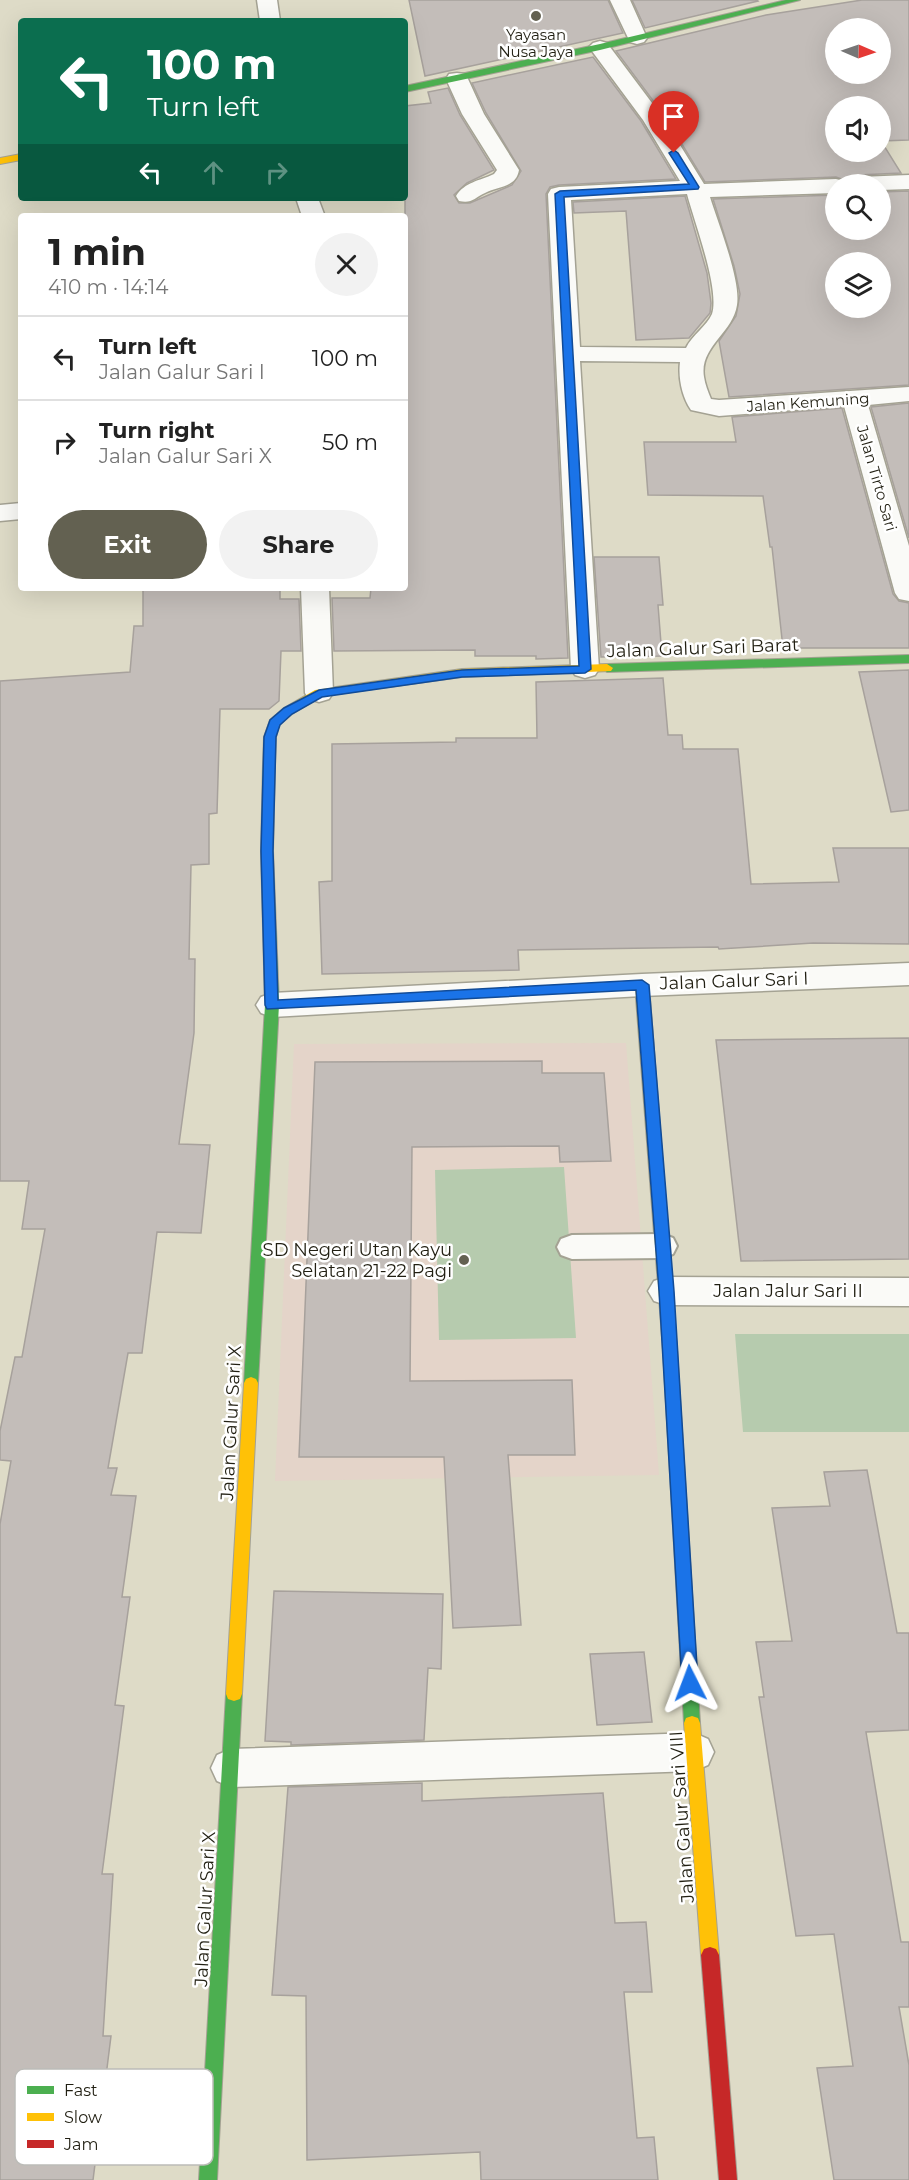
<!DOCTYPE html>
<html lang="en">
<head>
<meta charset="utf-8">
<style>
  :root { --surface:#fff; --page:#f2f2f2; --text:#222; --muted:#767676; --line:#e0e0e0; --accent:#636151 }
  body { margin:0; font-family:Montserrat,sans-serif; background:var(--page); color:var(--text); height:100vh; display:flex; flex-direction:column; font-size:22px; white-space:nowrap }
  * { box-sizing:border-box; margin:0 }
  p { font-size:20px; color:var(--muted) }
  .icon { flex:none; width:33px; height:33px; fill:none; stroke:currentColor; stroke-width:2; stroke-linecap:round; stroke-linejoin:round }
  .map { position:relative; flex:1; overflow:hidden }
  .panel { position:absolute; left:18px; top:213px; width:390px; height:378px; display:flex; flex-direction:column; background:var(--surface); border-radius:6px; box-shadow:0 6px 24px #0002 }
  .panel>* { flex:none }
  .top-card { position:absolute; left:18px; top:18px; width:390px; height:183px; border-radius:6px; box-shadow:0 6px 24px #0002; background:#0b6e4f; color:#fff; overflow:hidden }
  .needle { width:39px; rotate:92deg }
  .buttons { position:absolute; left:825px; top:18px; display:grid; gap:12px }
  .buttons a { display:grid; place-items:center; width:66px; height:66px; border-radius:50%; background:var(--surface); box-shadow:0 6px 24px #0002; font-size:30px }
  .pin { position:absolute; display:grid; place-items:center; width:51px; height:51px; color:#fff; margin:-62px -26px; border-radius:50% 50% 50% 0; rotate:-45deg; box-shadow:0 0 6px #0007 }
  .pin .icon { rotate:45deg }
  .me { position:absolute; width:66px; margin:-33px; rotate:357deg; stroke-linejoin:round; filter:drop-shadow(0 0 4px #0008) }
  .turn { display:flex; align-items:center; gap:21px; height:126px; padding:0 30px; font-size:27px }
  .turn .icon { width:78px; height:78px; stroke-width:2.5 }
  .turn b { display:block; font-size:42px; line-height:51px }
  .lanes { display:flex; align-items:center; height:57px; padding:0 30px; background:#0003; justify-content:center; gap:30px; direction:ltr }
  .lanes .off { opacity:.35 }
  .round { display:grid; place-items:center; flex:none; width:63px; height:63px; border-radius:32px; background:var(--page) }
  .head { display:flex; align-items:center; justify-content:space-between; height:102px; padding:0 30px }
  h1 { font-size:36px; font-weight:700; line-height:45px }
  .cta { display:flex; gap:12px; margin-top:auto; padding:12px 30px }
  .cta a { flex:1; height:69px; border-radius:36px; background:var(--accent); color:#fff; font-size:24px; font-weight:700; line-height:69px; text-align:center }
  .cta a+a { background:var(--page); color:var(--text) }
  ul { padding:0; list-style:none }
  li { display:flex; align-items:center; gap:18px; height:84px; padding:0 30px; border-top:2px solid var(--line) }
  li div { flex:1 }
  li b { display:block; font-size:22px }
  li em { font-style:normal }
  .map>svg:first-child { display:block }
  .education { fill:#e4d4c9 }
  .green { fill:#b6cbae }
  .building { fill:#c3bdb9; stroke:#a7a19c; stroke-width:1.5; fill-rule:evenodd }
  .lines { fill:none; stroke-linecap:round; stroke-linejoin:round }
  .lane-casing { stroke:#a4a293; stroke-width:4 }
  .street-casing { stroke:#a4a293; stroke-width:3 }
  .fast-casing { stroke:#a4a293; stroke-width:2 }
  .slow-casing { stroke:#a4a293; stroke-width:2 }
  .jam-casing { stroke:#a4a293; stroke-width:2 }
  .lane { fill:#fafaf7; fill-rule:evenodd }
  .street { fill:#fafaf7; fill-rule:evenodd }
  .fast { fill:#4caf50; fill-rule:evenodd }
  .slow { fill:#ffc107; fill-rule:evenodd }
  .jam { fill:#c62828; fill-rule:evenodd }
  .route { fill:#1a73e8; stroke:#114b97; stroke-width:1.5 }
  .poi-dot { fill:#636151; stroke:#fff; stroke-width:2 }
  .labels { text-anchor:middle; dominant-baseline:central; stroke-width:5; stroke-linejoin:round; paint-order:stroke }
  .far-poi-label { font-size:15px; fill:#211f12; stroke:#fff }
  .far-street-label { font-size:15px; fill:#211f12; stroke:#fff }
  .street-label { font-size:18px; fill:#211f12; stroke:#fff }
  .poi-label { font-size:18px; fill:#211f12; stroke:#fff; text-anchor:end }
  .key { fill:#fff; stroke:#bcbcb8; stroke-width:1.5 }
  .key-label { font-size:16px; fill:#211f12 }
</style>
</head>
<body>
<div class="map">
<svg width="909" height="2180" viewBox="0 0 909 2180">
  <rect width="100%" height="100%" fill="#dedbc7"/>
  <path class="education" d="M 626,1043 L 659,1475 L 275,1481 L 294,1044 Z"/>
  <path class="green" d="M 564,1167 L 576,1338 L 439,1340 L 435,1170 Z
    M 735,1334 L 909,1334 L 909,1432 L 743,1432 Z"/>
  <path class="building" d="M 409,0 L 608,0 L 623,33 L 425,76 Z
    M 632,0 L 757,0 L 758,1 L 645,28 Z
    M 862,0 L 909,0 L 909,140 L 881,141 L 901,173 L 858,175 L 850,177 L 847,181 L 836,177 L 705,182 L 666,118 L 616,51 L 766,15 ZM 836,28 L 880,28 L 880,74 L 836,74 ZM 836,106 L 880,106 L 880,152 L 836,152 Z
    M 593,57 L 641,121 L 676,179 L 559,185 L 550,187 L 546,194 L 568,658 L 536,659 L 536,656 L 475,656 L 475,650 L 334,651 L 332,598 L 370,598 L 371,588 L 405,588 L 405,106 L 431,103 L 428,92 L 448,88 L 460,115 L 494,170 L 467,183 L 454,195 L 459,203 L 470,203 L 512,185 L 521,171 L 486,113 L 472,83 Z
    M 909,191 L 909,385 L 729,397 L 719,341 L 736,316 L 740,294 L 734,266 L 713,199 L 836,195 L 836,230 L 880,230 L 880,192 ZM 836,262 L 880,262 L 880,308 L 836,308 Z
    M 685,196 L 707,273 L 711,303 L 710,313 L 689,338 L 636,340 L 626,211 L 574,213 L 573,202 Z
    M 909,403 L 909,538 L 871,407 Z
    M 842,408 L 893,594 L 899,601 L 909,603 L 909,648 L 783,648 L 772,547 L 770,547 L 763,496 L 648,495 L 644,442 L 736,442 L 732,417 Z
    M 594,557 L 659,557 L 663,605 L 658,605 L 662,656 L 601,657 Z
    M 143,588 L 280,588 L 280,599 L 299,599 L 301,651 L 281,651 L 279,701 L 269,709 L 220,709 L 217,813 L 209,814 L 209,864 L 191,865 L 189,959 L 195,959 L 194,1033 L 179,1144 L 210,1145 L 201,1233 L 157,1232 L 142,1353 L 128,1353 L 108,1468 L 117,1468 L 111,1495 L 136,1496 L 122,1597 L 130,1597 L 115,1705 L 124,1706 L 102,1874 L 113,1874 L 103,2036 L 111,2036 L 93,2180 L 0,2180 L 0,1524 L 11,1461 L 0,1460 L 0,1431 L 15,1357 L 22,1357 L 45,1229 L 22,1229 L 29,1181 L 0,1181 L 0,681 L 130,672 L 134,626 L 143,626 Z
    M 909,670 L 909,810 L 891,812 L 859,672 Z
    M 663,678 L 668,735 L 682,735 L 683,749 L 738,749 L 751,884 L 839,882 L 833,848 L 909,848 L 909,944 L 813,943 L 719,949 L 718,947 L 518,950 L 519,970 L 322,974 L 319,882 L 332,881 L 332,744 L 456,742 L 456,738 L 537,738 L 536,682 Z
    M 909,1038 L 909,1259 L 741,1261 L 716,1040 Z
    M 542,1061 L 542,1073 L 604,1073 L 611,1161 L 560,1162 L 559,1146 L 412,1147 L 410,1381 L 572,1380 L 575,1455 L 508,1455 L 521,1625 L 453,1628 L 444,1457 L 299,1457 L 315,1062 Z
    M 867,1470 L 897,1633 L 909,1633 L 909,1730 L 866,1732 L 901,1942 L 909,1942 L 909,2007 L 899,2007 L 909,2065 L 909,2180 L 834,2180 L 817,2068 L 853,2066 L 834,1934 L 796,1936 L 759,1697 L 764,1697 L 756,1642 L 792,1641 L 772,1508 L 830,1506 L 824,1472 Z
    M 274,1591 L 443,1594 L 441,1669 L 428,1668 L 424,1740 L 291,1745 L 291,1742 L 265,1741 Z
    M 644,1652 L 652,1722 L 597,1725 L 590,1654 Z
    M 422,1783 L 422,1801 L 603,1793 L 615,1923 L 646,1922 L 652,1992 L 624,1992 L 637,2138 L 654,2137 L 658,2180 L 481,2180 L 480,2152 L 307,2160 L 306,1996 L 272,1995 L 288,1787 Z"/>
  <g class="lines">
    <g class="lane-casing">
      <path id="lane" d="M 662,1234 L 673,1238 L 677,1246 L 673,1254 L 662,1258 L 572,1259 L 561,1255 L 557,1247 L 561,1239 L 572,1235 Z"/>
    </g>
    <g class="street-casing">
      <path id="street" d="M 257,0 L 277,0 L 280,21 L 260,21 Z
        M 610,0 L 630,0 L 647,38 L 644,42 L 637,44 L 630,42 Z
        M 600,41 L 607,43 L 664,119 L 704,184 L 836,179 L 844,181 L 846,184 L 836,184 L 836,193 L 710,197 C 718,223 741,280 737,305 C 733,333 699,347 704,377 C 705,384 708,392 711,399 L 719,400 L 909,387 L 909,401 L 868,405 L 909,546 L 909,601 L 899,599 L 895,593 L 844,406 L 719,416 L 691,410 C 682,397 678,378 680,362 L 580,361 L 599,669 L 595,675 L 585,678 L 575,675 L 571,669 L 548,194 L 551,189 L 559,187 L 680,181 L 643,120 L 589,47 L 593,43 ZM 687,194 C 694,221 720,289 712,314 C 707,326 692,335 686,348 L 580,347 L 571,200 Z
        M 457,73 L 465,74 L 468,79 L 484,114 L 519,170 C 516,188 498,186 485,193 C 474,198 472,204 459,201 L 456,196 C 465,182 479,181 494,174 L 497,170 L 462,114 L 446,79 L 449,74 Z
        M 909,175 L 909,189 L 880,190 L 880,184 L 848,184 L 851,179 L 859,177 Z
        M 296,198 L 318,198 L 324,214 L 323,216 L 300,216 L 301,213 Z
        M 21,503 L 21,519 L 0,521 L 0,505 Z
        M 301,588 L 329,588 L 333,693 L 329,699 L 319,702 L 309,699 L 305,693 Z
        M 909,963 L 909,985 L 642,996 L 272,1017 L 261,1013 L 256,1005 L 261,997 L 272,993 L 642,974 Z
        M 666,1277 L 909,1278 L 909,1306 L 666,1305 L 654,1301 L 648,1291 L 654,1281 Z
        M 694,1733 L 708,1739 L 714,1752 L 708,1765 L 694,1771 L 231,1787 L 217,1781 L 211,1768 L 217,1755 L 231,1749 Z"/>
    </g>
    <g class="fast-casing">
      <path id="fast" d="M 786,0 L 800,0 L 600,50 L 405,92 L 405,86 L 600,44 Z
        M 909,655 L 909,663 L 607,672 L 601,668 L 607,664 Z
        M 269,760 L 275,764 L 273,851 L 279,1005 L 258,1383 L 256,1387 L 251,1389 L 246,1387 L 244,1383 L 265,1005 L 261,851 L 263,764 Z
        M 670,1344 L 675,1346 L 677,1350 L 700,1723 L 698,1728 L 692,1730 L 686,1728 L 684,1723 L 663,1350 L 665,1346 Z
        M 234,1687 L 240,1689 L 242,1694 L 217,2180 L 199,2180 L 226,1694 L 228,1689 Z"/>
    </g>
    <g class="slow-casing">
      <path id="slow" d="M 21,154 L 21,160 L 0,164 L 0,158 Z
        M 607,664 L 613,668 L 611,671 L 462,677 L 322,696 L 292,714 L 279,725 L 276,737 L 275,764 L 269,768 L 263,764 L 264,737 L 270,720 L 284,708 L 315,690 L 462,669 Z
        M 642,980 L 649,985 L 677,1350 L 675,1354 L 670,1356 L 665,1354 L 663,1350 L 635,985 Z
        M 251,1377 L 256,1379 L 258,1383 L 242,1694 L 240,1699 L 234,1701 L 228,1699 L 226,1694 L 244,1383 L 246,1379 Z
        M 692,1716 L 698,1718 L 700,1723 L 719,1955 L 716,1961 L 710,1963 L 704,1961 L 701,1955 L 684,1723 L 686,1718 Z"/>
    </g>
    <g class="jam-casing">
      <path id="jam" d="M 710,1947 L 716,1949 L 719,1955 L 737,2180 L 719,2180 L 701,1955 L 704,1949 Z"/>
    </g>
    <use href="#lane" class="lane"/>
    <use href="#street" class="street"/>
    <use href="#fast" class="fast"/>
    <use href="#slow" class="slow"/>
    <use href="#jam" class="jam"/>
  </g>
  <path class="route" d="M 674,150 L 678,153 L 699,187 L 698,189 L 564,197 L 591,669 L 585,673 L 462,677 L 322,697 L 292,714 L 280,725 L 276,737 L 273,851 L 278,1000 L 642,980 L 649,985 L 674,1291 L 698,1683 L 696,1688 L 690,1690 L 684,1688 L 682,1683 L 659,1291 L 636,990 L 267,1009 L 265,1005 L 261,851 L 264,737 L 270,720 L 284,708 L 319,690 L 462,670 L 579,666 L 555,194 L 560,191 L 689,184 L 669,153 Z"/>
  <g class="poi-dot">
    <circle cx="536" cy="16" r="6"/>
    <circle cx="464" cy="1260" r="6"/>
  </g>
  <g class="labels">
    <g class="far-poi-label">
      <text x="536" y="34">Yayasan<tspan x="536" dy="17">Nusa Jaya</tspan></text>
    </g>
    <g class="far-street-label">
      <text transform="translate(808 402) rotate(-4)">Jalan Kemuning</text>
      <text transform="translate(877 478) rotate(74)">Jalan Tirto Sari</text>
    </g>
    <g class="street-label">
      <text transform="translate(703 648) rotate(-2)">Jalan Galur Sari Barat</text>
      <text transform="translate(734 981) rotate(-2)">Jalan Galur Sari I</text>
      <text x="788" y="1291">Jalan Jalur Sari II</text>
      <text transform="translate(231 1423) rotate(-87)">Jalan Galur Sari X</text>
      <text transform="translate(682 1817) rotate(-94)">Jalan Galur Sari VIII</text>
      <text transform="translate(205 1909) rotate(-87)">Jalan Galur Sari X</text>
    </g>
    <g class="poi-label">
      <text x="452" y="1250">SD Negeri Utan Kayu<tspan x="452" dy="21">Selatan 21-22 Pagi</tspan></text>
    </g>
  </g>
  <rect x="15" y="2069" width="198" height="96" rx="9" class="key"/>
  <rect x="27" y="2086" width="27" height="8" fill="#4caf50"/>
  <rect x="27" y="2113" width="27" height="8" fill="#ffc107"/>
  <rect x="27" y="2140" width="27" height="8" fill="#c62828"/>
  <g class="key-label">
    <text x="64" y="2096">Fast</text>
    <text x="64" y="2123">Slow</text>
    <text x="64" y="2150">Jam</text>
  </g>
</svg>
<div class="buttons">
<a><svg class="needle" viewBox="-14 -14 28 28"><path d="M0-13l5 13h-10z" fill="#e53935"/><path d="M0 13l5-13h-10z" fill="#767676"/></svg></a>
<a><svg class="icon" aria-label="sound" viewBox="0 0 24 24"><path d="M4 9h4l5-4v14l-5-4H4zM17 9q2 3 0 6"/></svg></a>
<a><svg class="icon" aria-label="search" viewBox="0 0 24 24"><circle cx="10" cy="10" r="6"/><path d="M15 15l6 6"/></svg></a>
<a><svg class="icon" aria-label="layers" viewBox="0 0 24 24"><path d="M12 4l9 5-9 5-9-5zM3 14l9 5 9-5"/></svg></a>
</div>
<div class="pin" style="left:674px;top:153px;background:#d93025"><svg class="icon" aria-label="arrive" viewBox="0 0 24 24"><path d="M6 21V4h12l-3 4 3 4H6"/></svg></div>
<svg class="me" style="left:690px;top:1683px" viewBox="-20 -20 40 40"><path d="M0-17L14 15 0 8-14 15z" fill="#1a73e8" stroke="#fff" stroke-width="4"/></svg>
<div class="top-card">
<div class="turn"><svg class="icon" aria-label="left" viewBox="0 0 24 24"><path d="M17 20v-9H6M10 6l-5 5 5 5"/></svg><div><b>100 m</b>Turn left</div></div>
<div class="lanes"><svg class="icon" aria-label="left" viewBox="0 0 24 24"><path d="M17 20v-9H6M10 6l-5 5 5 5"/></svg><svg class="icon off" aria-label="ahead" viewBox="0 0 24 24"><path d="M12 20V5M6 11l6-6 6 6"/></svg><svg class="icon off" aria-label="right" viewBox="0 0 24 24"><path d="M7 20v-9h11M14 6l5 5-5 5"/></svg></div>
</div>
<section class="panel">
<div class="head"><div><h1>1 min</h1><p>410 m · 14:14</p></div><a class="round"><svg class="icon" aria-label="close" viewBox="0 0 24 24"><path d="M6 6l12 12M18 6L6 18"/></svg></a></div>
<ul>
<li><svg class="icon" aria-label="left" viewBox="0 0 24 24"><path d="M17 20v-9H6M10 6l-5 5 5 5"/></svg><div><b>Turn left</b><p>Jalan Galur Sari I</p></div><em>100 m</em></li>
<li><svg class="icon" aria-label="right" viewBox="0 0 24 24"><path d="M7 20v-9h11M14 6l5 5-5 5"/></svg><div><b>Turn right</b><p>Jalan Galur Sari X</p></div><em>50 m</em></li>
</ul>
<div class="cta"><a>Exit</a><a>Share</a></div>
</section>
</div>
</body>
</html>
